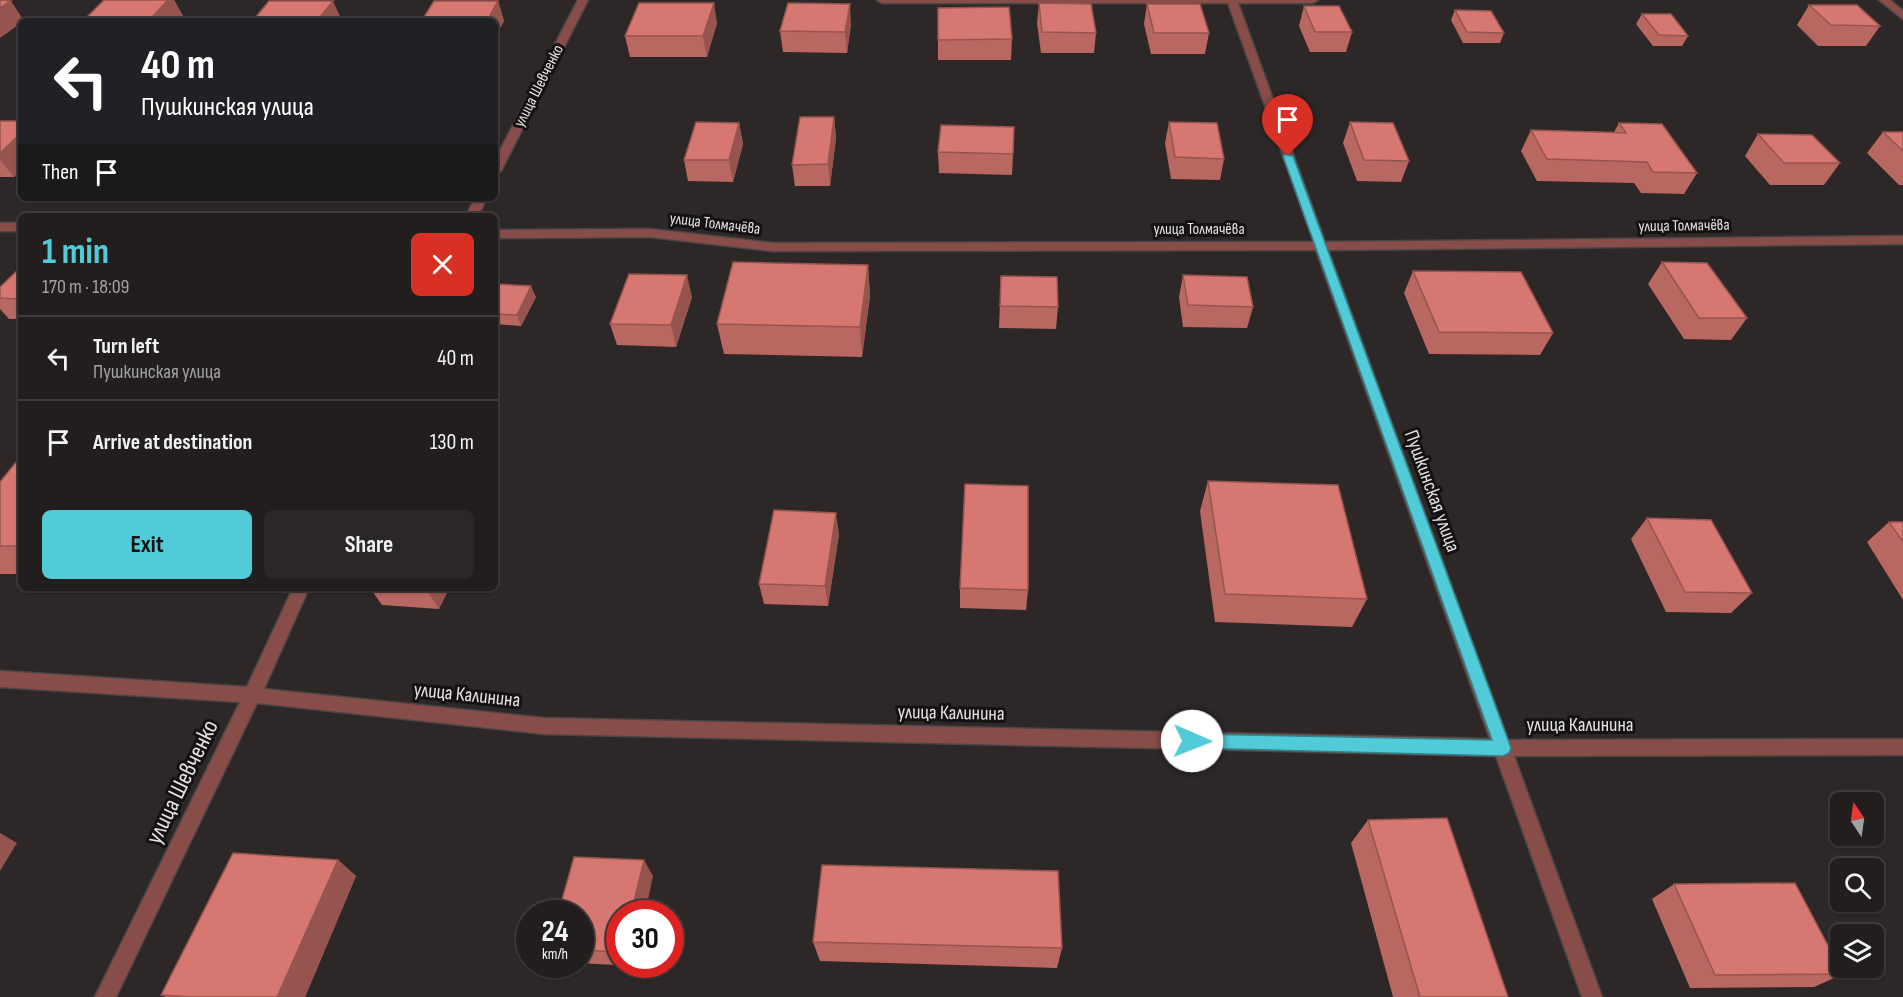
<!DOCTYPE html>
<html lang="en">
<head>
<meta charset="utf-8">
<style>
  :root { --surface:#221e1d; --page:#2a2726; --text:#f1f3f6; --muted:#a2a2a4; --line:#3f3c3b; --accent:#52cbd8 }
  body { margin:0; font-family:"Sofia Sans Condensed",sans-serif; background:var(--page); color:var(--text); height:100vh; display:flex; flex-direction:column; font-size:22px; white-space:nowrap }
  * { box-sizing:border-box; margin:0 }
  p { font-size:20px; color:var(--muted) }
  .icon { flex:none; width:33px; height:33px; fill:none; stroke:currentColor; stroke-width:2; stroke-linecap:round; stroke-linejoin:round }
  .map { position:relative; flex:1; overflow:hidden }
  .sheet { position:absolute; left:18px; top:213px; width:480px; height:378px; display:flex; flex-direction:column; background:var(--surface); border-radius:9px; box-shadow:0 2px 4px #0004,0 0 0 2px var(--line) }
  .sheet>* { flex:none }
  .hud { position:absolute; left:18px; top:18px; width:480px; height:183px; border-radius:9px; box-shadow:0 2px 4px #0004,0 0 0 2px var(--line); background:#202124; color:#fff; overflow:hidden }
  .needle { width:39px; rotate:347deg }
  .buttons { position:absolute; left:1830px; top:792px; display:grid; gap:12px }
  .buttons a { display:grid; place-items:center; width:54px; height:54px; border-radius:9px; background:var(--surface); box-shadow:0 2px 4px #0004,0 0 0 2px var(--line); font-size:30px }
  .speed { position:absolute; left:516px; top:900px; display:flex; gap:12px; font-size:30px; font-weight:700; text-align:center }
  .speed>* { display:grid; place-content:center; width:78px; height:78px; border-radius:50%; background:var(--surface); box-shadow:0 2px 4px #0004,0 0 0 2px var(--line); line-height:1 }
  .speed small { font-size:15px; font-weight:400 }
  .speed .limit { border:9px solid #d22; background:#fff; color:#111 }
  .pin { position:absolute; display:grid; place-items:center; width:51px; height:51px; color:#fff; margin:-62px -26px; border-radius:50% 50% 50% 0; rotate:-45deg; box-shadow:0 0 6px #0007 }
  .pin .icon { rotate:45deg }
  .me { position:absolute; width:66px; margin:-33px; rotate:91deg; stroke-linejoin:round; filter:drop-shadow(0 0 4px #0008) }
  .turn { display:flex; align-items:center; gap:21px; height:126px; padding:0 24px; font-size:27px }
  .turn .icon { width:78px; height:78px; stroke-width:2.5 }
  .turn b { display:block; font-size:42px; line-height:51px }
  .then { display:flex; align-items:center; height:57px; padding:0 24px; background:#0003; gap:12px; font-size:22px }
  .round { display:grid; place-items:center; flex:none; width:63px; height:63px; border-radius:9px; background:var(--page) }
  .overview { display:flex; align-items:center; justify-content:space-between; height:102px; padding:0 24px }
  h1 { font-size:36px; font-weight:700; line-height:45px; color:var(--accent) }
  .cta { display:flex; gap:12px; margin-top:auto; padding:12px 24px }
  .cta a { flex:1; height:69px; border-radius:9px; background:var(--accent); color:#111; font-size:24px; font-weight:700; line-height:69px; text-align:center }
  .cta a+a { background:var(--page); color:var(--text) }
  ul { padding:0; list-style:none }
  li { display:flex; align-items:center; gap:18px; height:84px; padding:0 24px; border-top:2px solid var(--line) }
  li div { flex:1 }
  li b { display:block; font-size:22px }
  li em { font-style:normal }
  .map>svg:first-child { display:block }
  .lines { fill:none; stroke-linecap:round; stroke-linejoin:round }
  .minor-casing { stroke:#4b4645; stroke-width:3 }
  .minor { fill:#884d49; fill-rule:evenodd }
  .wall { fill:#b86761 }
  .shaded-wall { fill:#96544f }
  .building { fill:#d67871; stroke:#96544f; stroke-width:1.5 }
  .route { fill:#52cbd8; stroke:#35848c; stroke-width:1.5 }
  .labels { text-anchor:middle; dominant-baseline:central; stroke-width:6; stroke-linejoin:round; paint-order:stroke }
  .far-street-label { font-size:16px; fill:#e7e3e3; stroke:#131111 }
  .street-label { font-size:20px; fill:#e7e3e3; stroke:#131111 }
  .near-street-label { font-size:24px; fill:#e7e3e3; stroke:#131111 }
</style>
</head>
<body>
<div class="map">
<svg width="1903" height="997" viewBox="0 0 1903 997">
  <rect width="100%" height="100%" fill="#2d2827"/>
  <g class="lines">
    <g class="minor-casing">
      <path id="minor" d="M 578,0 L 588,0 L 501,171 L 495,174 L 495,160 Z
        M 877,0 L 1318,0 L 1313,3 L 1238,3 L 1325,242 L 1903,236 L 1903,244 L 1328,250 L 1508,740 L 1903,739 L 1903,755 L 1514,756 L 1602,997 L 1582,997 L 1496,756 L 544,734 L 257,703 L 116,997 L 95,997 L 240,702 L 0,687 L 0,671 L 247,687 L 293,588 L 309,588 L 264,689 L 544,718 L 1490,739 L 1316,250 L 772,251 L 650,237 L 495,238 L 495,230 L 650,229 L 772,243 L 1314,242 L 1228,3 L 882,3 Z
        M 1879,0 L 1890,0 L 1903,11 L 1903,19 Z
        M 475,198 L 487,198 L 478,216 L 466,216 Z
        M 0,223 L 21,223 L 21,231 L 0,231 Z"/>
    </g>
    <use href="#minor" class="minor"/>
  </g>
  <path class="wall" d="M 104,0 L 174,0 L 183,16 L 178,21 L 87,21 L 85,19 Z
    M 269,1 L 342,21 L 257,21 L 255,18 Z
    M 498,1 L 504,21 L 495,37 L 495,21 L 425,21 L 424,17 Z
    M 1039,3 L 1096,33 L 1094,53 L 1041,53 L 1037,23 Z
    M 1147,4 L 1209,33 L 1205,54 L 1151,54 L 1144,24 Z
    M 1809,5 L 1880,26 L 1866,46 L 1818,46 L 1797,25 Z
    M 1304,6 L 1352,32 L 1346,52 L 1310,52 L 1299,26 Z
    M 938,8 L 1012,39 L 1011,60 L 938,60 Z
    M 1455,10 L 1504,33 L 1500,43 L 1463,43 L 1451,20 Z
    M 1642,14 L 1688,36 L 1682,46 L 1653,46 L 1636,24 Z
    M 717,23 L 707,57 L 630,57 L 625,36 Z
    M 851,24 L 847,53 L 783,52 L 780,31 Z
    M 834,117 L 836,138 L 830,186 L 795,186 L 792,165 Z
    M 0,121 L 21,121 L 21,170 L 14,177 L 0,177 Z
    M 1169,122 L 1224,159 L 1220,180 L 1171,179 L 1165,143 Z
    M 1350,122 L 1409,161 L 1401,182 L 1357,181 L 1343,143 Z
    M 739,123 L 743,144 L 733,182 L 688,181 L 684,160 Z
    M 1619,123 L 1697,173 L 1684,194 L 1641,193 L 1634,183 L 1537,181 L 1521,151 L 1531,130 L 1614,132 Z
    M 1883,132 L 1903,132 L 1903,185 L 1899,185 L 1867,153 Z
    M 1758,134 L 1840,163 L 1824,185 L 1770,185 L 1745,156 Z
    M 938,152 L 1013,154 L 1012,175 L 939,173 Z
    M 1662,262 L 1747,318 L 1731,340 L 1684,339 L 1648,284 Z
    M 868,265 L 870,296 L 862,357 L 724,354 L 717,324 Z
    M 21,267 L 21,319 L 9,319 L 0,309 L 0,287 Z
    M 1413,271 L 1553,333 L 1540,355 L 1429,354 L 1404,293 Z
    M 1183,275 L 1253,307 L 1247,328 L 1183,327 L 1179,297 Z
    M 1001,276 L 1058,307 L 1056,329 L 999,328 Z
    M 495,285 L 536,297 L 521,326 L 495,324 Z
    M 692,297 L 676,347 L 617,345 L 610,324 Z
    M 21,456 L 21,574 L 0,574 L 0,482 Z
    M 1208,481 L 1367,599 L 1352,627 L 1215,622 L 1200,511 Z
    M 1647,518 L 1752,593 L 1731,613 L 1666,612 L 1631,539 Z
    M 1889,522 L 1903,522 L 1903,600 L 1867,542 Z
    M 839,534 L 828,606 L 764,604 L 759,584 Z
    M 370,588 L 449,588 L 439,609 L 382,605 Z
    M 960,588 L 1028,590 L 1026,610 L 960,608 Z
    M 1368,820 L 1508,997 L 1393,997 L 1351,843 Z
    M 338,860 L 356,876 L 305,997 L 166,997 L 161,995 Z
    M 653,876 L 620,914 L 620,964 L 633,964 L 633,966 L 580,963 L 580,914 Z
    M 1674,884 L 1843,974 L 1814,987 L 1690,988 L 1652,899 Z
    M 813,942 L 1062,948 L 1057,968 L 820,961 Z"/>
  <path class="shaded-wall" d="M 168,0 L 174,0 L 183,16 L 178,21 L 154,21 L 152,17 Z
    M 11,1 L 24,21 L 21,21 L 21,23 L 0,38 L 0,8 Z
    M 333,1 L 342,21 L 322,21 L 320,17 Z
    M 498,1 L 504,21 L 495,37 L 495,21 L 490,21 L 489,17 Z
    M 714,3 L 717,23 L 707,57 L 703,36 Z
    M 850,4 L 851,24 L 847,53 L 845,32 Z
    M 834,117 L 836,138 L 830,186 L 828,164 Z
    M 739,123 L 743,144 L 733,182 L 729,160 Z
    M 21,133 L 21,170 L 14,177 L 0,160 L 0,153 Z
    M 868,265 L 870,296 L 862,357 L 860,327 Z
    M 687,275 L 692,297 L 676,347 L 671,325 Z
    M 531,286 L 536,297 L 521,326 L 517,315 Z
    M 836,513 L 839,534 L 828,606 L 825,586 Z
    M 426,588 L 449,588 L 439,609 L 426,589 Z
    M 0,833 L 17,843 L 0,871 Z
    M 338,860 L 356,876 L 305,997 L 277,997 Z
    M 644,860 L 653,876 L 645,914 L 631,914 Z"/>
  <path class="building" d="M 0,0 L 11,1 L 0,8 Z
    M 104,0 L 168,0 L 152,17 L 85,19 Z
    M 269,1 L 333,1 L 320,17 L 255,18 Z
    M 434,1 L 498,1 L 489,17 L 424,17 Z
    M 639,3 L 714,3 L 703,36 L 625,36 Z
    M 788,3 L 850,4 L 845,32 L 780,31 Z
    M 1039,3 L 1091,4 L 1096,33 L 1042,32 Z
    M 1147,4 L 1200,4 L 1209,33 L 1154,33 Z
    M 1809,5 L 1857,5 L 1880,26 L 1831,25 Z
    M 1304,6 L 1339,6 L 1352,32 L 1315,32 Z
    M 1009,7 L 1012,39 L 938,40 L 938,8 Z
    M 1455,10 L 1491,11 L 1504,33 L 1467,32 Z
    M 1642,14 L 1671,14 L 1688,36 L 1659,35 Z
    M 800,117 L 834,117 L 828,164 L 792,165 Z
    M 0,121 L 21,121 L 21,133 L 0,153 Z
    M 696,122 L 739,123 L 729,160 L 684,160 Z
    M 1169,122 L 1217,123 L 1224,159 L 1175,157 Z
    M 1350,122 L 1393,123 L 1409,161 L 1364,160 Z
    M 1619,123 L 1662,124 L 1697,173 L 1653,172 L 1647,162 L 1547,159 L 1531,130 L 1626,133 Z
    M 941,125 L 1014,127 L 1013,154 L 938,152 Z
    M 1883,132 L 1903,132 L 1903,151 Z
    M 1758,134 L 1812,135 L 1840,163 L 1784,163 Z
    M 733,262 L 868,265 L 860,327 L 717,324 Z
    M 1662,262 L 1707,263 L 1747,318 L 1699,318 Z
    M 21,267 L 21,299 L 0,298 L 0,287 Z
    M 1413,271 L 1521,272 L 1553,333 L 1439,332 Z
    M 629,274 L 687,275 L 671,325 L 610,324 Z
    M 1183,275 L 1247,277 L 1253,307 L 1188,305 Z
    M 1001,276 L 1057,277 L 1058,307 L 1000,306 Z
    M 496,284 L 531,286 L 517,315 L 495,314 Z
    M 21,456 L 21,546 L 0,546 L 0,482 Z
    M 1208,481 L 1338,485 L 1367,599 L 1225,594 Z
    M 965,484 L 1028,486 L 1028,590 L 960,588 Z
    M 774,510 L 836,513 L 825,586 L 759,584 Z
    M 1647,518 L 1711,520 L 1752,593 L 1685,592 Z
    M 1889,522 L 1903,522 L 1903,542 Z
    M 1447,818 L 1508,997 L 1420,997 L 1368,820 Z
    M 233,853 L 338,860 L 277,997 L 192,997 L 161,995 Z
    M 574,857 L 644,860 L 631,914 L 620,914 L 620,952 L 580,950 L 580,914 L 558,914 Z
    M 822,865 L 1058,871 L 1062,948 L 813,942 Z
    M 1795,883 L 1843,974 L 1715,975 L 1674,884 Z"/>
  <path class="route" d="M 1285,154 L 1293,156 L 1511,748 L 1509,753 L 1503,756 L 1192,748 L 1186,746 L 1183,741 L 1186,736 L 1192,734 L 1492,740 L 1283,156 Z"/>
  <g class="labels">
    <g class="far-street-label">
      <text transform="translate(539 86) rotate(-63)">улица Шевченко</text>
      <text transform="translate(715 224) rotate(7)">улица Толмачёва</text>
      <text transform="translate(1684 226) rotate(-1)">улица Толмачёва</text>
      <text x="1199" y="229">улица Толмачёва</text>
    </g>
    <g class="street-label">
      <text transform="translate(1432 491) rotate(70)">Пушкинская улица</text>
      <text transform="translate(467 695) rotate(6)">улица Калинина</text>
      <text transform="translate(951 713) rotate(1)">улица Калинина</text>
      <text x="1580" y="725">улица Калинина</text>
    </g>
    <g class="near-street-label">
      <text transform="translate(182 782) rotate(-64)">улица Шевченко</text>
    </g>
  </g>
</svg>
<div class="buttons">
<a><svg class="needle" viewBox="-14 -14 28 28"><path d="M0-13l5 13h-10z" fill="#e53935"/><path d="M0 13l5-13h-10z" fill="#a2a2a4"/></svg></a>
<a><svg class="icon" aria-label="search" viewBox="0 0 24 24"><circle cx="10" cy="10" r="6"/><path d="M15 15l6 6"/></svg></a>
<a><svg class="icon" aria-label="layers" viewBox="0 0 24 24"><path d="M12 4l9 5-9 5-9-5zM3 14l9 5 9-5"/></svg></a>
</div>
<div class="speed"><div>24<small>km/h</small></div><div class="limit">30</div></div>
<div class="pin" style="left:1288px;top:156px;background:#d93025"><svg class="icon" aria-label="arrive" viewBox="0 0 24 24"><path d="M6 21V4h12l-3 4 3 4H6"/></svg></div>
<svg class="me" style="left:1192px;top:741px" viewBox="-20 -20 40 40"><circle r="19" fill="#fff"/><path d="M0-13L10 11 0 6-10 11z" fill="#52cbd8"/></svg>
<div class="hud">
<div class="turn"><svg class="icon" aria-label="left" viewBox="0 0 24 24"><path d="M17 20v-9H6M10 6l-5 5 5 5"/></svg><div><b>40 m</b>Пушкинская улица</div></div>
<div class="then">Then<svg class="icon" aria-label="arrive" viewBox="0 0 24 24"><path d="M6 21V4h12l-3 4 3 4H6"/></svg></div>
</div>
<section class="sheet">
<div class="overview"><div><h1>1 min</h1><p>170 m · 18:09</p></div><a class="round" style="background:#d93025;color:#fff"><svg class="icon" aria-label="close" viewBox="0 0 24 24"><path d="M6 6l12 12M18 6L6 18"/></svg></a></div>
<ul>
<li><svg class="icon" aria-label="left" viewBox="0 0 24 24"><path d="M17 20v-9H6M10 6l-5 5 5 5"/></svg><div><b>Turn left</b><p>Пушкинская улица</p></div><em>40 m</em></li>
<li><svg class="icon" aria-label="arrive" viewBox="0 0 24 24"><path d="M6 21V4h12l-3 4 3 4H6"/></svg><div><b>Arrive at destination</b></div><em>130 m</em></li>
</ul>
<div class="cta"><a>Exit</a><a>Share</a></div>
</section>
</div>
</body>
</html>
